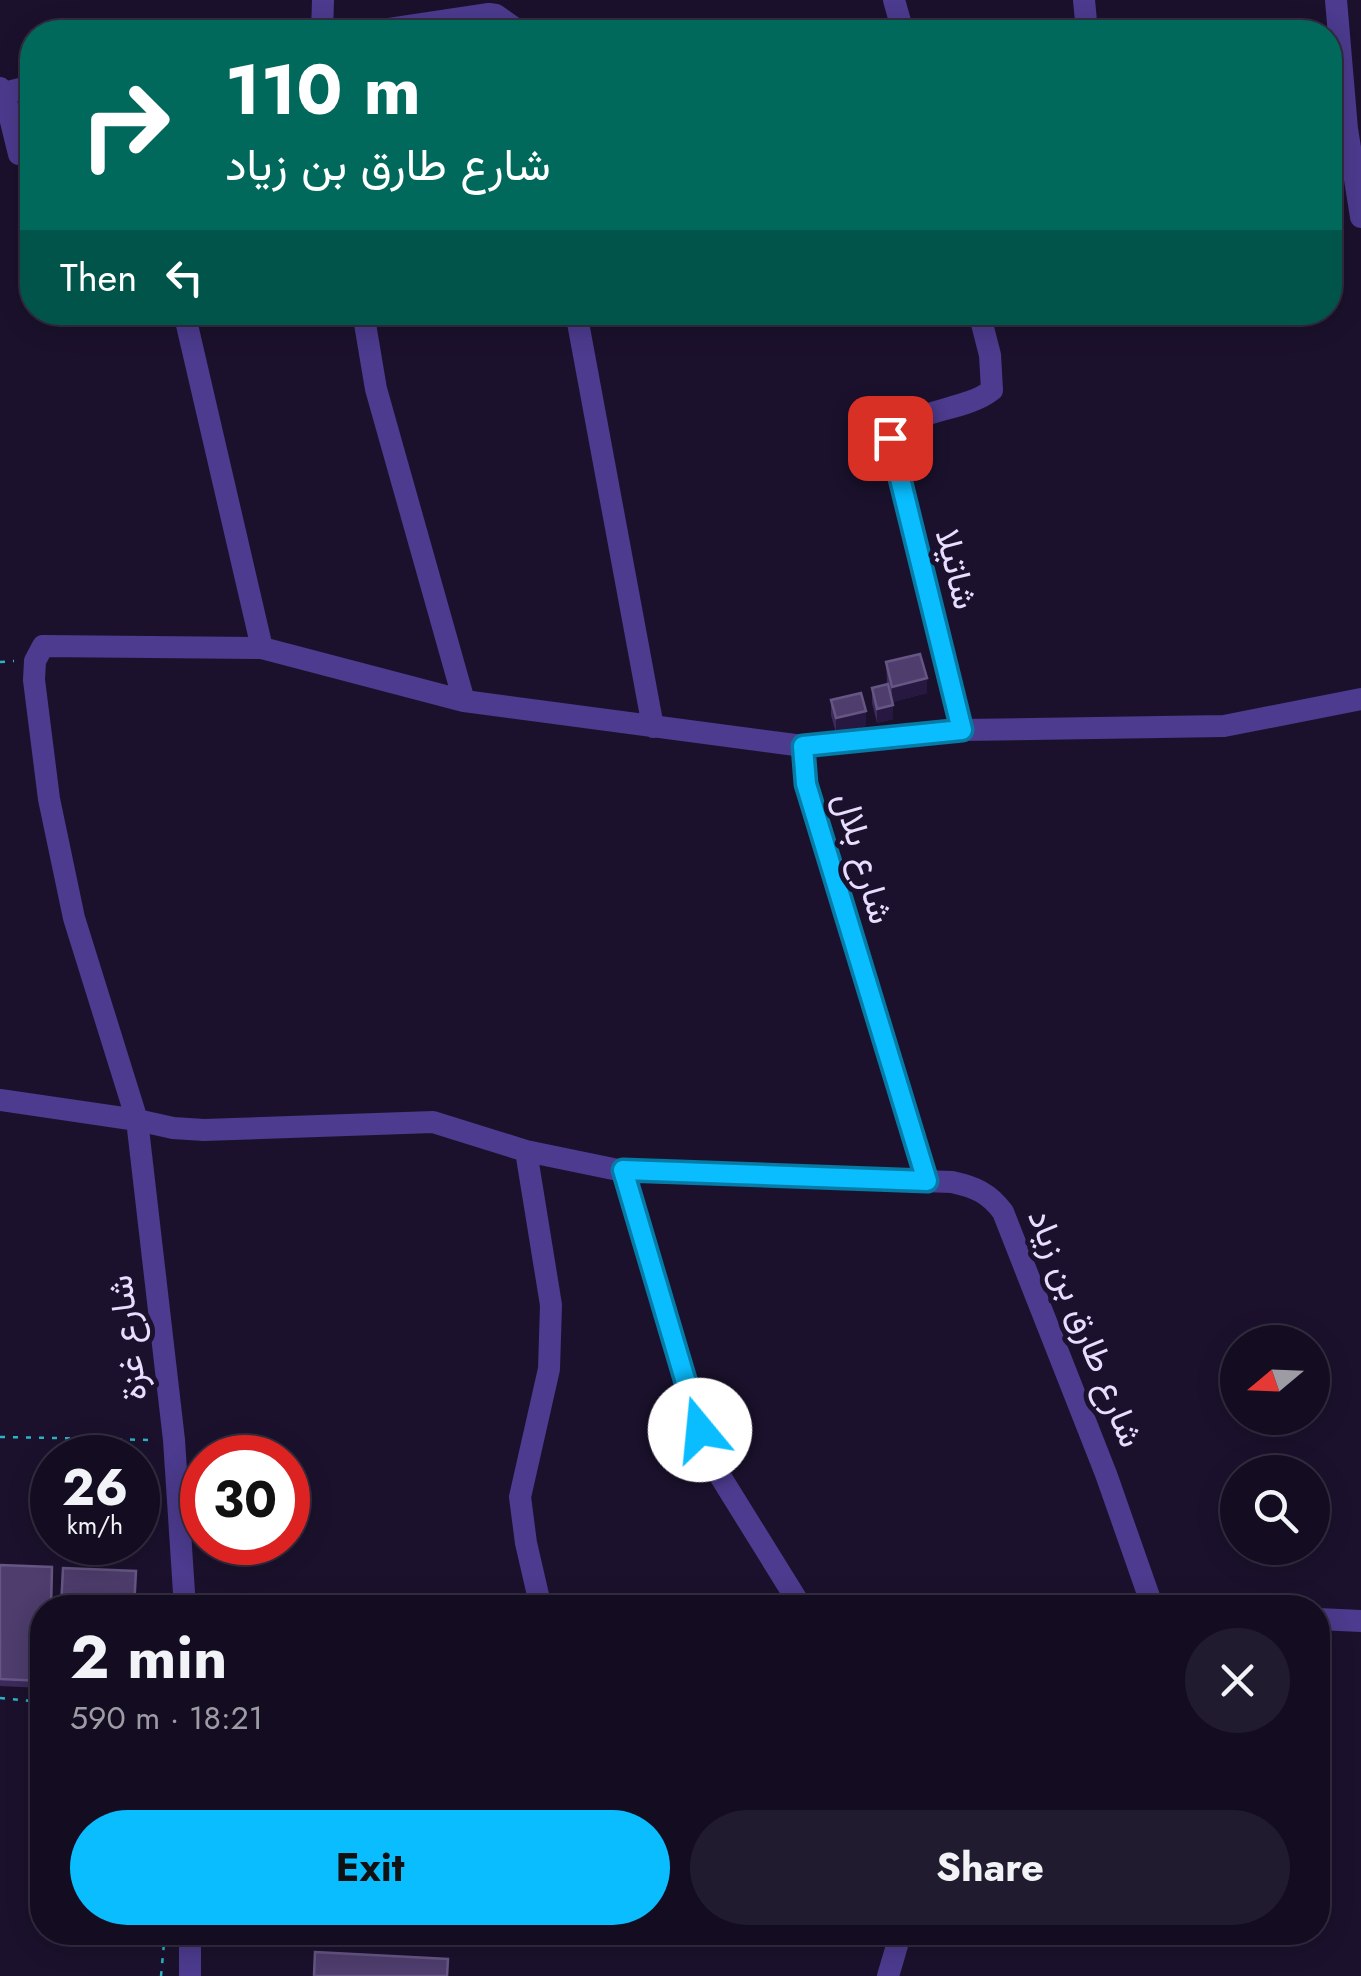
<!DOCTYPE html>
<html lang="en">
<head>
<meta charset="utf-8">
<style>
  :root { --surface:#140d22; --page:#211b2f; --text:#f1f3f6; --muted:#9d9ca5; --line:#332d40; --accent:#09bdff }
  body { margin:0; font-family:Jost,Vazirmatn,sans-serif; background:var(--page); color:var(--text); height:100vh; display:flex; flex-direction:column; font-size:38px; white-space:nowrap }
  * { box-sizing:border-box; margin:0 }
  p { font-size:32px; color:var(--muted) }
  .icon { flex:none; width:55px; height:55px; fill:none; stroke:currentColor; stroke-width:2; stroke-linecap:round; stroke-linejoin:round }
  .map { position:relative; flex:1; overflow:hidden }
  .panel { position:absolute; left:30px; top:1595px; width:1300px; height:350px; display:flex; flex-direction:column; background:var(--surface); border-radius:40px; box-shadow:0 5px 25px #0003,0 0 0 2px var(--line) }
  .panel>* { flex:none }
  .banner { position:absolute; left:20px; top:20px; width:1322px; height:305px; border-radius:40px; box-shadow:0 5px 25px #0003,0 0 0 2px var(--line); background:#00695c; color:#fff; overflow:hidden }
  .needle { width:65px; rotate:251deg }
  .fabs { position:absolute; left:1220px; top:1325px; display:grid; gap:20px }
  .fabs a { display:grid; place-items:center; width:110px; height:110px; border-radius:50%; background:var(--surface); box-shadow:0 5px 25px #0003,0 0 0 2px var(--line); font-size:50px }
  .speed { position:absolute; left:30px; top:1435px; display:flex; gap:20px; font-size:50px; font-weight:700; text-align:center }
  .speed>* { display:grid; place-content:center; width:130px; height:130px; border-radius:50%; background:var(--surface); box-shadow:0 5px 25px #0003,0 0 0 2px var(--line); line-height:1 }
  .speed small { font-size:25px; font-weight:400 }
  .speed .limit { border:15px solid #d22; background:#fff; color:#111 }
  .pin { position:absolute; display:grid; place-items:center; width:85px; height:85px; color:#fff; margin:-42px; border-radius:20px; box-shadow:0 5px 15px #0006 }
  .me { position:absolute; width:110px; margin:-55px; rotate:343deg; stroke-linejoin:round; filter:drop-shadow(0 0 8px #0008) }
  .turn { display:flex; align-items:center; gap:35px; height:210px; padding:0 40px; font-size:45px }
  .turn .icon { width:130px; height:130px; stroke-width:2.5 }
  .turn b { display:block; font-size:70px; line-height:85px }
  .then { display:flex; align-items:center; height:95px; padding:0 40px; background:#0003; gap:20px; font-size:38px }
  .round { display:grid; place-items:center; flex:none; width:105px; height:105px; border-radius:52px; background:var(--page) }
  .summary { display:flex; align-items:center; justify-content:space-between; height:170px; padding:0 40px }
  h1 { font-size:60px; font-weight:700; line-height:75px }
  .cta { display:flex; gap:20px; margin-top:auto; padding:20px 40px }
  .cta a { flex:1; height:115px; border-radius:60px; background:var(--accent); color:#111; font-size:40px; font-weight:700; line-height:115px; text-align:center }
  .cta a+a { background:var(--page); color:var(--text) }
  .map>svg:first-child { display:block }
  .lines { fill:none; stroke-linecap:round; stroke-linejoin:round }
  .path { stroke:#2db3c3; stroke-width:2.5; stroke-dasharray:5 8; stroke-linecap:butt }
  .minor { stroke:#4c3b8e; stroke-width:22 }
  .wall { fill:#3c2a5b }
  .shaded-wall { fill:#271841 }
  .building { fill:#4e3d6d; stroke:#665684; stroke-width:2.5 }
  .route-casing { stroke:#067ba6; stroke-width:25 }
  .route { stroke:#09bdff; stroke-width:18 }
  .labels { text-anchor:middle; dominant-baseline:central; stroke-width:10; stroke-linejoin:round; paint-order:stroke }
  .street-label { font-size:35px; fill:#e7ddff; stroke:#1b112d }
</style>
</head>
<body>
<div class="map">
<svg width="1361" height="1976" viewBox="0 0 1361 1976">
  <rect width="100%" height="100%" fill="#1b112d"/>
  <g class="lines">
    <path class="path" d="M 0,662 L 14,661
      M 0,1437 L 153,1440
      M 0,1698 L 42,1702
      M 161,1976 L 165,1932"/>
    <path class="minor" d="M 894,0 L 903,32
      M 1084,0 L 1087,32
      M 1336,0 L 1347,129 L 1361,217
      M 322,32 L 323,0
      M 369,32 L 489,14 L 496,15 L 520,32
      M 0,88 L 4,93 L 32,86
      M 4,93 L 19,154
      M 184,312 L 262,648
      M 363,312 L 376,389 L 464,701 L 803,746
      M 576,312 L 653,727
      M 464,701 L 262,648 L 43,646 L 35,661 L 34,680 L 49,799 L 74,918 L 137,1120 L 173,1128 L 204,1130 L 433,1122 L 526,1151 L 623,1171
      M 962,730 L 890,438 C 907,409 965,412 992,390 L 990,355 L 979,312
      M 0,1100 L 137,1120 L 174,1440 L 185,1608
      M 526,1151 L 551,1305 L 549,1369 L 520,1497 L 526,1543 L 541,1608
      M 927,1181 L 806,784 L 803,746 L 962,730 L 1224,726 L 1361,699
      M 802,1608 L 717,1471 L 700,1430 L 623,1171 L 952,1182 C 975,1187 989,1193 1003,1212 L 1106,1474 L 1153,1608
      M 1318,1619 L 1361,1621
      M 190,1976 L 190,1932
      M 888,1976 L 901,1932"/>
  </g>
  <path class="wall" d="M 886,662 L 927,693 L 892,702 L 893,719 L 877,723 L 872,703 L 872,688 L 887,685 Z
    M 831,700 L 866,726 L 836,733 L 831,715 Z
    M 0,1565 L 42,1608 L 42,1688 L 0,1686 Z"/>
  <path class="shaded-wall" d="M 927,678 L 927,693 L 892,702 L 892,687 Z
    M 893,705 L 893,719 L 877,723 L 877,709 Z
    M 866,711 L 866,726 L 836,733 L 836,718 Z"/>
  <path class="building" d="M 920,654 L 927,678 L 892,687 L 886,662 Z
    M 888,684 L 893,705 L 877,709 L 872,688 Z
    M 861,693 L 866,711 L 836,718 L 831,700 Z
    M 0,1565 L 52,1567 L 51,1608 L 42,1608 L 42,1681 L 0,1679 Z
    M 63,1568 L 136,1571 L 134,1608 L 61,1608 Z
    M 315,1952 L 448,1959 L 447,1976 L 314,1976 Z"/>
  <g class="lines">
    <g class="route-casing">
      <path id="route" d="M 700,1430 L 623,1170 L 927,1181 L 806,784 L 803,746 L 962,730 L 890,438"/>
    </g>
    <use href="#route" class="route"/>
  </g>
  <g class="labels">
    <g class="street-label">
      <text transform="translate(957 569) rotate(76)">شاتيلا</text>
      <text transform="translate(864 858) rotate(74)">شارع بلال</text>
      <text transform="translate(1086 1328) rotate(68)">شارع طارق بن زياد</text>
      <text transform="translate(127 1338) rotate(-97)">شارع غزة</text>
    </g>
  </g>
</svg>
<div class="fabs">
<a><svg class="needle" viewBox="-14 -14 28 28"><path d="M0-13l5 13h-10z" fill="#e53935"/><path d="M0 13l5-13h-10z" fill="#9d9ca5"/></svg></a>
<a><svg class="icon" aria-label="search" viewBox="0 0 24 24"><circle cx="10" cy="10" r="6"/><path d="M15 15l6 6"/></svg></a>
</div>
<div class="speed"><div>26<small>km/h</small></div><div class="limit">30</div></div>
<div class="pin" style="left:890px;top:438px;background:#d93025"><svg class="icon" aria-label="arrive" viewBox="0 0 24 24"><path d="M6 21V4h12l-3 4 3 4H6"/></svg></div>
<svg class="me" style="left:700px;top:1430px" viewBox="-20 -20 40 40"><circle r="19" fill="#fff"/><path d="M0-13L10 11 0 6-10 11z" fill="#09bdff"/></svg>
<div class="banner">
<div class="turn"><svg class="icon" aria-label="right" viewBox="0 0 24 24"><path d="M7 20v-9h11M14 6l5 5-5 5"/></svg><div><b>110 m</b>شارع طارق بن زياد</div></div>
<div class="then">Then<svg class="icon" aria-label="left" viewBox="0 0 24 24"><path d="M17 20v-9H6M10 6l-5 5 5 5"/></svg></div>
</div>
<section class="panel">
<div class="summary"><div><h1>2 min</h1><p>590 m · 18:21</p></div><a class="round"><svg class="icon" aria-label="close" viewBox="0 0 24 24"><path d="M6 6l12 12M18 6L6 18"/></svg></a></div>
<div class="cta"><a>Exit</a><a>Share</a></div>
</section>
</div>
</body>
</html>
